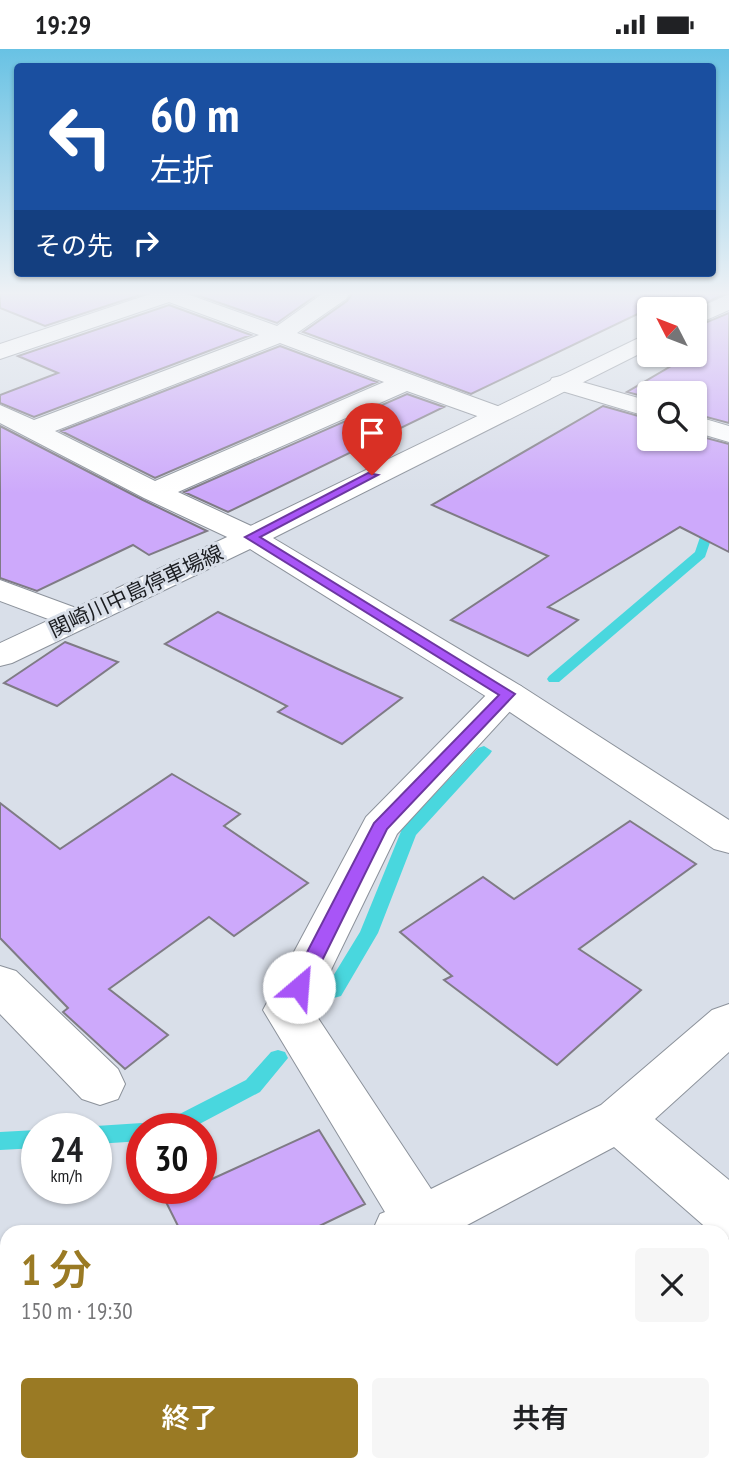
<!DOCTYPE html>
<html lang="ja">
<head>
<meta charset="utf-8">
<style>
  :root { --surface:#fff; --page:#f6f6f6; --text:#202124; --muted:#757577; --accent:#9a7a24 }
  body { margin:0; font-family:"PT Sans Narrow","Noto Sans JP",sans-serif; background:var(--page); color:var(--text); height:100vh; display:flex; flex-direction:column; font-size:26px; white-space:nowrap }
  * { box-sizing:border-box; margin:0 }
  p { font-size:23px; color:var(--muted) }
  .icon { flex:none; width:38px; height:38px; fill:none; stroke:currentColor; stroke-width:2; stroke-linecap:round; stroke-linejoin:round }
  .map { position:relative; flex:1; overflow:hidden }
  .drawer { position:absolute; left:0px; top:1176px; width:730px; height:247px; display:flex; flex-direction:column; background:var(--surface); border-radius:21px 21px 0 0; box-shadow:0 2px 5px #0004 }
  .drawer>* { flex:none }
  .top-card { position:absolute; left:14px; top:14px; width:702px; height:214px; border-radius:7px; box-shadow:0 2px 5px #0004; background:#1a4fa0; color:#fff; overflow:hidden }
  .needle { width:46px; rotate:312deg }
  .buttons { position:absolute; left:637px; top:248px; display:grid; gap:14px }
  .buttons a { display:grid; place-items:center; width:70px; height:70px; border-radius:7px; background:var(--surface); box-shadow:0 2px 5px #0004; font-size:35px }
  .speed { position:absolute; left:21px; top:1064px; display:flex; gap:14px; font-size:35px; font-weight:700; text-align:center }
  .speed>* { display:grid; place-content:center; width:91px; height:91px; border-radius:50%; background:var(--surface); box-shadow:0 2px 5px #0004; line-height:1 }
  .speed small { font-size:18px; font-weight:400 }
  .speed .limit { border:10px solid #d22; background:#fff; color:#111 }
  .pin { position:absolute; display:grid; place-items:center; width:60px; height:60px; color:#fff; margin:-72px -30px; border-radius:50% 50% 50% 0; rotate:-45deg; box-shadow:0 0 7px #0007 }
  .pin .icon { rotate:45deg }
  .me { position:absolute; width:77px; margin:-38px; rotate:27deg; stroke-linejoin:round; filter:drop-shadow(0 0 5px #0008) }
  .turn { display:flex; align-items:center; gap:24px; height:147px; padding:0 21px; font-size:32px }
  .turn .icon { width:91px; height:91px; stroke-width:2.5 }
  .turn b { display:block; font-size:49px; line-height:60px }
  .then { display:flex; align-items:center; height:66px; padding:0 21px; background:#0003; gap:14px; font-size:26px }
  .round { display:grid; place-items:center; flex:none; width:74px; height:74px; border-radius:7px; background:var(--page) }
  .overview { display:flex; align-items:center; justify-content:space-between; height:119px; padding:0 21px }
  h1 { font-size:42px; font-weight:600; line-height:52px; color:var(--accent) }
  .button { display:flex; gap:14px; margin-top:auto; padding:14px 21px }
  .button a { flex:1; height:80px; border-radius:7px; background:var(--accent); color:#fff; font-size:28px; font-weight:600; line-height:80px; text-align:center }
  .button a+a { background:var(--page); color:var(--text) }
  .status { display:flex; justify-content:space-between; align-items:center; height:49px; padding:0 35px; background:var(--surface); direction:ltr }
  .status svg { height:19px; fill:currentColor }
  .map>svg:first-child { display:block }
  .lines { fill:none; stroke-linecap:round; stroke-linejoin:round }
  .stream { fill:#49d7de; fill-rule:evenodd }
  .building { fill:#cda9fb; stroke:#7f7b85; stroke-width:2 }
  .street-casing { stroke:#8c929b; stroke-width:2 }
  .secondary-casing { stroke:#8c929b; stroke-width:2 }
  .street { fill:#fff; fill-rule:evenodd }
  .secondary { fill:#fff; fill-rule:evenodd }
  .route { fill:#a855f7; stroke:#6d37a1; stroke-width:2 }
  .labels { text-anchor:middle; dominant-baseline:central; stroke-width:6; stroke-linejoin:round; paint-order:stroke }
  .far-street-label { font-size:21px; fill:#1a1c20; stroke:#d9dfe9 }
</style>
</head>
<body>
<div class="status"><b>19:29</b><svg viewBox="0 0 49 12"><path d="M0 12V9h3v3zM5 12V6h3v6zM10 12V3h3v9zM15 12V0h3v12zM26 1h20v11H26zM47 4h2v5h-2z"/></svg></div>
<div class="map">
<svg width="729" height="1422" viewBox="0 0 729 1422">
  <rect width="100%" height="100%" fill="#d9dfe9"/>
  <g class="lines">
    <path class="stream" d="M 729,446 L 729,455 L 722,458 L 705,508 L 559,633 L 549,633 L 547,630 L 549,627 L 695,503 L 711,456 Z
      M 484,697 L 492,702 L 490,705 L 416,786 L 378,884 L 341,947 L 334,949 L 327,947 L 324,942 L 360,883 L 402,780 L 478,699 Z
      M 278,1001 L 285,1003 L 288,1009 L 260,1043 L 190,1080 L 160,1080 L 162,1074 L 246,1031 L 271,1003 Z
      M 142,1074 L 151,1080 L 142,1080 L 142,1092 L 96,1095 L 96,1080 L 88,1080 L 96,1077 Z
      M 37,1081 L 37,1099 L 0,1101 L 0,1083 Z"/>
  </g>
  <path class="building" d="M 0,245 L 143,245 L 45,277 L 0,259 Z
    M 194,245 L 318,245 L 277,274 Z
    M 352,245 L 724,245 L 691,261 L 683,261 L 675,247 L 471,345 L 303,283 L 347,252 Z
    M 169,256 L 251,286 L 34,368 L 0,354 L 0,346 L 58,324 L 18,307 Z
    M 729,264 L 729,374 L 695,365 L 695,345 L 649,345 L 649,349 L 627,343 L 690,306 L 695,306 L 703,299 L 695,278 Z
    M 280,297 L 377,333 L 155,429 L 61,382 Z
    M 407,345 L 444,358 L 228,463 L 184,443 Z
    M 603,357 L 649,370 L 649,390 L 695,390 L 695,386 L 729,395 L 729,503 L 680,478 L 548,558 L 578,571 L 528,607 L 451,571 L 548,507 L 432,456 Z
    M 0,377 L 143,451 L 207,482 L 149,506 L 133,496 L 37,542 L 0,529 Z
    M 218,563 L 338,620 L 402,649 L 342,695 L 278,663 L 287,657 L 165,595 Z
    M 65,593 L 118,613 L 57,657 L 4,634 Z
    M 172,725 L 240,765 L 224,777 L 308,834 L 234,887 L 209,868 L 109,940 L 168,986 L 125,1020 L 63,963 L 68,959 L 0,889 L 0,754 L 60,800 Z
    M 630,772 L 696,815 L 579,900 L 641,941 L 557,1016 L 444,931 L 452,927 L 400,883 L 483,828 L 514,850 Z
    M 319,1081 L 365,1155 L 307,1183 L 181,1183 L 165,1151 L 192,1139 L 201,1139 L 201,1135 Z"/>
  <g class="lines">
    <g class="street-casing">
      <path id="street" d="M 150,245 L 187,245 L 277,277 L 322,245 L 349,245 L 346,250 L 297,284 L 503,359 L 507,365 L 503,371 L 494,373 L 407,342 L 178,443 L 262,482 L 266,488 L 262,494 L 251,497 L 240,494 L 144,449 L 0,374 L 0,356 L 34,371 L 259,286 L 169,253 L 0,310 L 0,295 ZM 280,294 L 384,333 L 155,432 L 55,382 Z
        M 561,327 L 649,352 L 649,368 L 552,339 L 549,334 L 552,329 Z
        M 695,367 L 729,377 L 729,393 L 695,383 Z
        M 0,531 L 87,563 L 92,570 L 87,577 L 75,580 L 0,552 Z
        M 508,634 L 521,637 L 526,645 L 397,785 L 312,960 L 431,1140 L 601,1056 L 712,961 L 729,955 L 729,1003 L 655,1070 L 729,1131 L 729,1190 L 723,1187 L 723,1183 L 710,1182 L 614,1098 L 454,1183 L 372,1183 L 380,1165 L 385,1163 L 263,961 L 366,768 L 495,637 Z
        M 0,917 L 16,922 L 118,1020 L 125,1035 L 118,1050 L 100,1056 L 82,1050 L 0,965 Z
        M 7,1311 L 7,1373 L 0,1374 L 0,1312 Z"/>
    </g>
    <g class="secondary-casing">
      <path id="secondary" d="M 729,245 L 729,261 L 695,276 L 694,261 Z
        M 649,284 L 649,300 L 273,489 L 521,637 L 729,771 L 729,804 L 714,800 L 495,653 L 250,500 L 12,614 L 0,617 L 0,594 L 240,482 Z"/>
    </g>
    <use href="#street" class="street"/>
    <use href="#secondary" class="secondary"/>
  </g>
  <linearGradient id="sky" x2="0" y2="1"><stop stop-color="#68c2e4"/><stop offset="0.55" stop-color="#eef1f5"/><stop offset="1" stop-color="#eef1f5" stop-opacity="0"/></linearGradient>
  <rect width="729" height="444" fill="url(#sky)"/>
  <path class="route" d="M 368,424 L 378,426 L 260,488 L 515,645 L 387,780 L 309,938 L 306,944 L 299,946 L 292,944 L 289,938 L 374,774 L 499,646 L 245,488 Z"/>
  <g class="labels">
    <g class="far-street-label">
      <text transform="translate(136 542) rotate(-25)">関崎川中島停車場線</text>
    </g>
  </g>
</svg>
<div class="buttons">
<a><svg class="needle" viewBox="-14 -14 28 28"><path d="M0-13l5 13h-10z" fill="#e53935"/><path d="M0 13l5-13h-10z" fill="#757577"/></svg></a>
<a><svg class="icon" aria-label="search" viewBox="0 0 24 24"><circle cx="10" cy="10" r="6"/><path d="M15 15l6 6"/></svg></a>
</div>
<div class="speed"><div>24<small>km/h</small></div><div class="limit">30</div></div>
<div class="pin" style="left:372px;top:426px;background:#d93025"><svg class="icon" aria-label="arrive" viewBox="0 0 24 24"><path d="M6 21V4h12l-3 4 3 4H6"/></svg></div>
<svg class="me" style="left:299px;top:938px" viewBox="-20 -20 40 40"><circle r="19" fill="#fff"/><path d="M0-13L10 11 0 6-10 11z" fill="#a855f7"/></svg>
<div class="top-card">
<div class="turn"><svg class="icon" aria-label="left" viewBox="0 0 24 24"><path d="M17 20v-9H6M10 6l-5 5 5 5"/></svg><div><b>60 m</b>左折</div></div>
<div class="then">その先<svg class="icon" aria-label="right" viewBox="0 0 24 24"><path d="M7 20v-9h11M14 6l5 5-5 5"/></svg></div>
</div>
<section class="drawer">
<div class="overview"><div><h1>1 分</h1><p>150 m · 19:30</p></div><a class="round"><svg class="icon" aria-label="close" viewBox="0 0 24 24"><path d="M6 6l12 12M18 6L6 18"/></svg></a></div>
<div class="button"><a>終了</a><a>共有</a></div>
</section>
</div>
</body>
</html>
